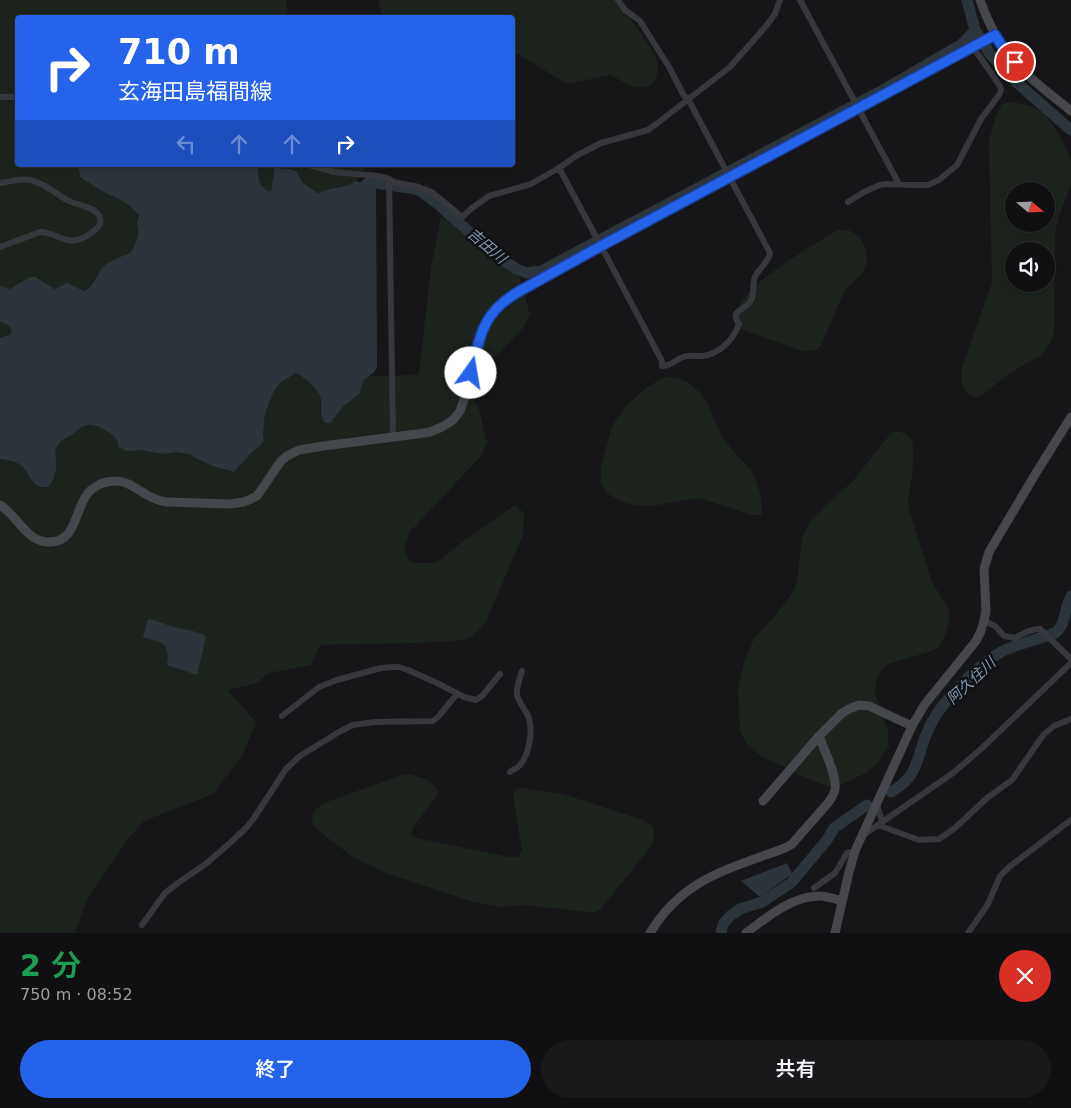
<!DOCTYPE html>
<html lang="ja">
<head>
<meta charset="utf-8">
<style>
  :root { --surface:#101012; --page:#19191b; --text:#f1f3f6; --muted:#9c9d9f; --line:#303032; --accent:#2563eb }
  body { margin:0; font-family:"DejaVu Sans","Noto Sans JP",sans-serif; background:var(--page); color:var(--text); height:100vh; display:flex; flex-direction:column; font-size:19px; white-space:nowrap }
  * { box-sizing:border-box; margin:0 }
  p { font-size:16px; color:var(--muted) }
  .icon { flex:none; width:28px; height:28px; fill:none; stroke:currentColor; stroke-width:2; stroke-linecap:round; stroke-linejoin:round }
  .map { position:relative; height:933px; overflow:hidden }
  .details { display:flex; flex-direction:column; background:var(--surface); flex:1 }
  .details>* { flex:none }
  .guide { position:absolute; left:15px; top:15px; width:500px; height:152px; border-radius:5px; box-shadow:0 2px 8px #0003,0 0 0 1px var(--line); background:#2563eb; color:#fff; overflow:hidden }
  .needle { width:32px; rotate:109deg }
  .tools { position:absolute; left:1005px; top:182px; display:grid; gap:10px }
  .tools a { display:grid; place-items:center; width:50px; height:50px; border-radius:50%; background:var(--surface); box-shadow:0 2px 8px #0003,0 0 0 1px var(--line); font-size:25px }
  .pin { position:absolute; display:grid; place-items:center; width:42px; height:42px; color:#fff; margin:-21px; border:2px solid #fff; border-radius:50%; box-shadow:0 1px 5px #0007 }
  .me { position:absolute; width:55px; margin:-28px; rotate:13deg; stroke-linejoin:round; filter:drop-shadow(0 0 4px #0008) }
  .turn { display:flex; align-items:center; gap:18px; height:105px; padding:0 20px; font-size:22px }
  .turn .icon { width:65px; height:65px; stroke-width:2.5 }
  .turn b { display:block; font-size:35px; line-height:42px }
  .lanes { display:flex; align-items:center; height:48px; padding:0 20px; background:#0003; justify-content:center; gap:25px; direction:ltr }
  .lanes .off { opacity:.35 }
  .round { display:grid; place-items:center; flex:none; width:52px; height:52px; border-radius:26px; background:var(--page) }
  .headline { display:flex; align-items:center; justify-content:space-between; height:85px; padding:0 20px }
  h1 { font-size:30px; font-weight:600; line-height:38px; color:#1e9e55 }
  .button { display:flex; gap:10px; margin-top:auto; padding:10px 20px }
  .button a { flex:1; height:58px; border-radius:30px; background:var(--accent); color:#fff; font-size:20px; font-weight:600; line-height:58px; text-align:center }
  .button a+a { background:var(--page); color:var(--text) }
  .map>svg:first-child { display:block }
  .green { fill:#1c231d; fill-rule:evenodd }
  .water { fill:#2c353c }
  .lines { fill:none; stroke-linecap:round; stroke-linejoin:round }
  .river { stroke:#2c353c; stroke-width:11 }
  .street { stroke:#37383d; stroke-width:6 }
  .secondary { stroke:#45474d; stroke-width:9 }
  .route-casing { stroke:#184099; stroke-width:12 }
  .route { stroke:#2563eb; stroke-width:9 }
  .labels { text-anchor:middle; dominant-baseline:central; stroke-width:5; stroke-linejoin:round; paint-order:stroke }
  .water-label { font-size:15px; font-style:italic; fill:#7f9bb3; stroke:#111113 }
</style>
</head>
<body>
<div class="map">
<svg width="1071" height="933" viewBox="0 0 1071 933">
  <rect width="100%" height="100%" fill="#161618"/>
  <path class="green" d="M 0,0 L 286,0 L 288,17 L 18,18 L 18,165 L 78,165 L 80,177 C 87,181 94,187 101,191 C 115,198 131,201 139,216 C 135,224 138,224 138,232 C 138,239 134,246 131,252 C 122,257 110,259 103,267 C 95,275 94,287 84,291 L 67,283 L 56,289 L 41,281 L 20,284 L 10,290 L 0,286 Z
    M 378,0 L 616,0 C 628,16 640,31 650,47 C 652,52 656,56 657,61 C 659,68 658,78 653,83 C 638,94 624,82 611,75 L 567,84 L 513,51 L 512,18 L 382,17 Z
    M 1006,102 L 1014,102 L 1034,107 L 1044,113 L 1052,124 L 1067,149 L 1071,161 L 1071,184 L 1058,219 L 1055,234 L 1054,333 L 1049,345 L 1041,355 L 1009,374 L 979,397 C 970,399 964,391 962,382 C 961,379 962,374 961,370 L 992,283 L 989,141 L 997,113 L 1002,104 ZM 1014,191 L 1046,191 L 1046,224 L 1014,224 ZM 1014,251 L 1046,251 L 1046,284 L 1014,284 Z
    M 258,165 L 366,165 L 356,181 L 349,185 L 330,189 L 318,193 L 307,186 L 302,182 L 296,171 L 291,169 L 279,168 L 274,173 L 272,190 L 270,192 L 266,190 L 259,182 Z
    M 441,217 L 519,276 L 530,314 L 524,327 L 463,390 L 478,405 L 487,442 L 481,456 L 409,533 L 404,552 L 412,563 L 436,563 L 466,539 L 515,505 L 524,513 L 523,535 L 486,622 L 473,636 L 458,641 L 412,643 L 320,645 L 311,665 L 269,673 L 257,683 L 228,690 L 256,722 L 243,754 L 213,794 L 144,821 L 128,839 L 88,897 L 75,933 L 0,933 L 0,459 C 6,460 14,461 20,465 C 29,471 30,484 42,488 L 56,469 C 55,448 53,445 72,434 C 77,432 80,427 85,425 C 95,422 111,431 116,438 C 119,443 122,447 126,451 L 143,450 L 155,453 L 165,454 L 176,452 L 188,454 L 212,466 L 234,472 L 253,451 L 259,447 L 263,436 L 265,413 L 274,391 L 280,383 L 296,373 C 303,377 319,389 320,397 C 321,401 320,407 320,411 L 330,423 L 344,406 L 354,398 L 363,381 L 368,376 L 418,375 L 420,365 L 431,268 Z
    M 837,230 C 842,230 848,229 852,232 C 866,239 870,257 864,270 C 859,280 848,284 843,294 L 821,345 L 817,350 L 802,351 L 741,329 L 736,326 C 735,319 735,314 738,307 C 752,280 810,247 837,230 Z
    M 0,322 C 6,323 10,326 12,332 L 0,338 Z
    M 664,377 C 679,377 687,380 698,391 C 707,399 710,410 715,421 C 718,430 724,439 730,447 C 737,458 749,464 754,476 C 759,487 763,502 762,514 L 759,515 L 752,515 L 699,498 L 652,506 L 635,505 L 622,502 L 608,494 L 601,484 L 601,466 L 612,426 L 625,407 L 646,388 Z
    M 898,431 C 903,433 908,435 911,439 C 917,450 910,489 908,502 L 909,510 L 932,582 L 948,608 C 952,620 945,637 939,647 L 932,651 L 888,664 L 879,673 L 876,682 L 875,693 L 888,731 L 888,746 L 879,762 L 866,773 L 842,784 L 828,786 L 813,781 L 761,756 L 747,744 L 740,732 L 738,689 L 745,659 L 755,637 L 775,616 L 793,592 L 797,581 L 802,538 L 811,520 L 829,502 L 852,482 L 891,433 Z
    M 405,774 C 417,775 432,780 438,791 L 437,796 L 414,826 L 411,834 L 416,838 L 509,857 L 517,857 L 522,851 L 513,796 L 516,789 L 521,788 L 563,794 L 643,820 L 653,827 L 654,834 L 653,843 L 644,855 L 600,910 L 592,913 L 553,908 L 521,905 L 500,907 L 470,901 L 386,873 L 354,858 L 314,827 L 312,818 L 315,810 L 324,803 Z"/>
  <path class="water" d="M 78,165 L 258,165 L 259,182 L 266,190 L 270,192 L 272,190 C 271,182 275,176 274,168 L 291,169 L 296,171 L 302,182 L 307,186 L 318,193 L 330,189 L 349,185 L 356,181 L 375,187 L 376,190 L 377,367 L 374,372 L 363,381 L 359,394 L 344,406 L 330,423 L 326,423 C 317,415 323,405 320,396 C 316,387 304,377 296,373 L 280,383 L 274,391 L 265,413 L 263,436 L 264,440 L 259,447 L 253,451 L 234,472 L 212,466 L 188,454 L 176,452 L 165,454 L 155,453 L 143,450 L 126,451 L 119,447 C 118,439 112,434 105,430 C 100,427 93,424 87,425 C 81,426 79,430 74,433 C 69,437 59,440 57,447 C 54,452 56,456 56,462 C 57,472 54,479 48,487 C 30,490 31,472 20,465 C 15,461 6,460 0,459 L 0,338 L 8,335 L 12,332 C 10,326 6,323 0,322 L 0,286 L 10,289 L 30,277 L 35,277 L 55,289 L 67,283 L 84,291 C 95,287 96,273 105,265 C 112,259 122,257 131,252 C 134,246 138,239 138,232 C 138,224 135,224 139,216 C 130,201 114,198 100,190 C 93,186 87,181 80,177 Z
    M 148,619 C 157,620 163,624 171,626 C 183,630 195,630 206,636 L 197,675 L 167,665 L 168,656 L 166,646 L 160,642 L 143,637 Z
    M 787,863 L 792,874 L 760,897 L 741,881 Z"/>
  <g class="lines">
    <path class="river" d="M 967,0 L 975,30 L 990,54 L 1016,82 L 1071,130
      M 357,194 L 369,182 L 416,189 L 422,192 L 438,204 L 454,219 L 507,263 L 517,269 L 527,273 L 541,271 L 883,90 L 962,44 L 975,30
      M 891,792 C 921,775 916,755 929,728 C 940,703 980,662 1005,650 C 1021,643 1039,639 1055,633 C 1066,625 1064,609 1071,596
      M 721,933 L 723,924 L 730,916 L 740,909 L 762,902 L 791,883 L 827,840 L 834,828 L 867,805"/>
    <path class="street" d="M 800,0 L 899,184
      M 0,97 L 18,97
      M 309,165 L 334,172 L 378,176 L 389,179 L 393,182 L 418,187 L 432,192 L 462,217 L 472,208 L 489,196 L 531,184 L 559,168 L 576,156 L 601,143 L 648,130 L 655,125 L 730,67 L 767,25 L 775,14 L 780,0
      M 559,168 L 601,246 L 662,361 L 662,366 C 671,366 675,360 683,357 C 689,355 696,356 702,356 C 719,355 734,339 739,324 C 728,310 747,310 751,300 C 755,293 752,284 755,277 C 759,268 769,262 770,253 L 688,99 L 684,96 L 669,67 L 640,21 L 625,10 L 618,0
      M 389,179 L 393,437
      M 0,183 C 10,182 20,178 30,180 C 44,183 55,193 67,200 C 76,205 89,206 96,212 C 110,224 88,237 77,240 C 64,243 53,232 40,232 L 0,247
      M 848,202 L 864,192 L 880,185 L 886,184 L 915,185 L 928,185 L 939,180 L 957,165 L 981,119 L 999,95 L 1001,90 L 1000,86 L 973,47
      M 984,621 L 995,626 L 1004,636 L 1015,638 C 1023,633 1031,629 1040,629 L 1071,659
      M 282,716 L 319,687 L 337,680 L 381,668 L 393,667 L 399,667 L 408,670 L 439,684 L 464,697 L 476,700 L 482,696 L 500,674
      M 510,772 C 512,770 514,769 517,768 C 529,758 534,730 528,716 C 525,709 519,703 517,695 C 516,687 520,678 522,671
      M 877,804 L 882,822
      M 878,825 L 919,840 L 939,839 L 955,828 L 987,798 L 1012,780 L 1044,734 L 1054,726 L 1071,719
      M 862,836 L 953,773 L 981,749 L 1071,663
      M 814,888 L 835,873 L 847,853 L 855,851
      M 142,925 L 165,893 L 178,883 L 207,863 L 231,842 L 247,827 L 254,818 L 286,769 L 300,756 L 339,732 L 353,725 L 375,722 L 433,721 L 438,717 L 457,694
      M 968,933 L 988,904 L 1000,876 L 1009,867 L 1071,820"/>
    <path class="secondary" d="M 980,0 C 986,17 993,33 1004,48 C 1021,73 1048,92 1071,111
      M 0,505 C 17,515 26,541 47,542 C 77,544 74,510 88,493 C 91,489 96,487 100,484 C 105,482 109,481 115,481 C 129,481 137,490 149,496 C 154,499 161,501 167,502 L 229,504 L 244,502 L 257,496 L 281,461 L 287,456 L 299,450 L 323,446 L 417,434 L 430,432 L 442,427 L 453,420 L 460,411 L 468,388 L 482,331 L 490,315 L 507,299 L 601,246 L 995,35
      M 763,801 L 819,736 L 842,713 L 849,709 L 859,705 L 869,706 L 912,726
      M 650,933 C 683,878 729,869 785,848 L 792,844 L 828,803 C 831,799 834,795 835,789 C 837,775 824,750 819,736
      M 746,933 C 766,918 792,896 819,896 C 827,896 835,899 842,901
      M 835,933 L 849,872 L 855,851 L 912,726 L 925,704 L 976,641 L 981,631 L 984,621 L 986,611 L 984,569 L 989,552 L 1036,473 L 1071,417"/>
  </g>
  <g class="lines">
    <g class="route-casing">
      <path id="route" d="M 471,373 C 480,336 482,313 518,292 L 601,246 L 995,35 L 1004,49 L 1015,62"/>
    </g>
    <use href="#route" class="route"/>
  </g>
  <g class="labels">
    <g class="water-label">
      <text transform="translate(487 246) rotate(40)">吉田川</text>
      <text transform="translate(971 681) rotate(-43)">阿久住川</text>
    </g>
  </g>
</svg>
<div class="tools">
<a><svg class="needle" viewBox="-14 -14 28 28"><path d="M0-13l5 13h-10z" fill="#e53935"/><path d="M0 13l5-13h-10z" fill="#9c9d9f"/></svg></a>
<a><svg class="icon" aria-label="sound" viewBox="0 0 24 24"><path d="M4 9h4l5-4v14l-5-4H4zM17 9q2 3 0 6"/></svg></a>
</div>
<div class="pin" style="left:1015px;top:62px;background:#d93025"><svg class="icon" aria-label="arrive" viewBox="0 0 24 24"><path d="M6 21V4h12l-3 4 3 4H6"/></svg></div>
<svg class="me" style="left:471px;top:373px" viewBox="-20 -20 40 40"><circle r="19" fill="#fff"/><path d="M0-13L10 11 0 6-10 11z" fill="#2563eb"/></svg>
<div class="guide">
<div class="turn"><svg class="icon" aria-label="right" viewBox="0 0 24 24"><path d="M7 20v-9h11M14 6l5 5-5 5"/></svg><div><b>710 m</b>玄海田島福間線</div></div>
<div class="lanes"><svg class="icon off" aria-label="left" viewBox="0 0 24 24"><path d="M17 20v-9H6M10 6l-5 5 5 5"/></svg><svg class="icon off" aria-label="ahead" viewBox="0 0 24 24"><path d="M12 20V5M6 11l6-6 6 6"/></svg><svg class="icon off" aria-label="ahead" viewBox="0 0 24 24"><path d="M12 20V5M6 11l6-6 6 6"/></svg><svg class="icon" aria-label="right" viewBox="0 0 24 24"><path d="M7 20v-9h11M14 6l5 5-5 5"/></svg></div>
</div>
</div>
<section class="details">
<div class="headline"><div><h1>2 分</h1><p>750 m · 08:52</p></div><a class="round" style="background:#d93025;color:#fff"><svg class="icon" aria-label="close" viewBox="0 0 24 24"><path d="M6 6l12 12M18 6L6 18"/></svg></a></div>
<div class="button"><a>終了</a><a>共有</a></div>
</section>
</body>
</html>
